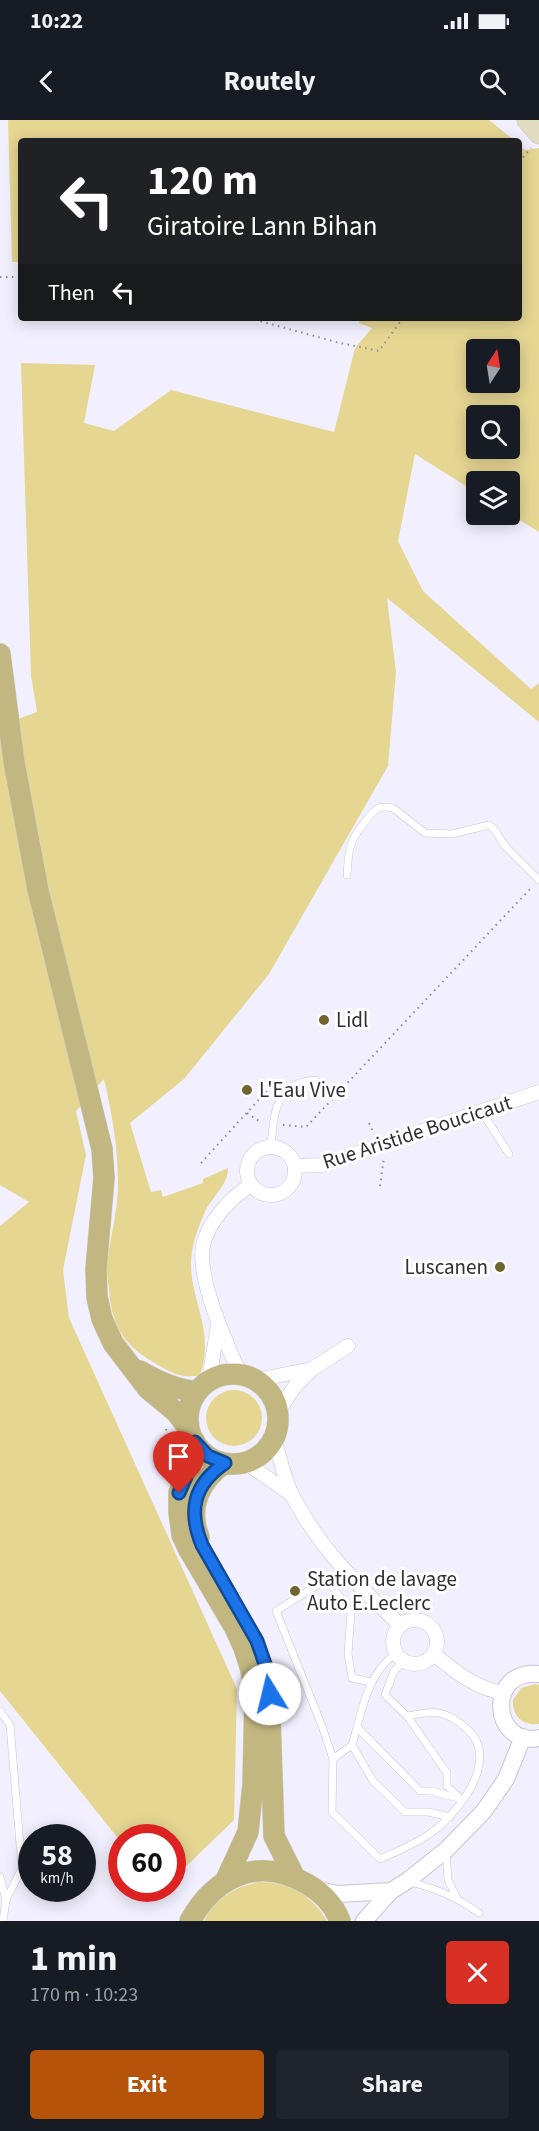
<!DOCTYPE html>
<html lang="en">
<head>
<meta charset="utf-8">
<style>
  :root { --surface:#171b24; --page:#20242c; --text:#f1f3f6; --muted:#9ea1a6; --accent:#b45309 }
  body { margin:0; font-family:"Source Sans 3",sans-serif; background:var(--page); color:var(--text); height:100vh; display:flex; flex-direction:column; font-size:22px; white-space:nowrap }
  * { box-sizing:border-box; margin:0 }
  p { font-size:20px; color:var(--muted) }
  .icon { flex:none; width:33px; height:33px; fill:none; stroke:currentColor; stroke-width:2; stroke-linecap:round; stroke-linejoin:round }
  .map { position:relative; height:1801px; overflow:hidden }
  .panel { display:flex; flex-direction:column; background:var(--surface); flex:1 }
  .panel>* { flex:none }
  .hud { position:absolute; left:18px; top:18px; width:504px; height:183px; border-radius:6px; box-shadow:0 3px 15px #0003; background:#202124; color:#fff; overflow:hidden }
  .needle { width:39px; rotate:12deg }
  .fabs { position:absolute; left:466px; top:219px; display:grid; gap:12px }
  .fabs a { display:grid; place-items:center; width:54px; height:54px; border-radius:6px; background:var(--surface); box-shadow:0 3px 15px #0003; font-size:30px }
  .speed { position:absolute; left:18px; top:1704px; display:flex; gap:12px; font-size:30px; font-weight:700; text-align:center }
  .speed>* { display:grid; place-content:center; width:78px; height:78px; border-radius:50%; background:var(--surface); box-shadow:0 3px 15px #0003; line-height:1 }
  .speed small { font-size:15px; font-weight:400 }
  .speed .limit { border:9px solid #d22; background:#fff; color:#111 }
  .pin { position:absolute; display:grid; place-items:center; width:51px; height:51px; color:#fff; margin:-62px -26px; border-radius:50% 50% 50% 0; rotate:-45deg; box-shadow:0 0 6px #0007 }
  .pin .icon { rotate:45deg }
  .me { position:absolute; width:66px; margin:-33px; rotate:351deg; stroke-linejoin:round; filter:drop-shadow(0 0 4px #0008) }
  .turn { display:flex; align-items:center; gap:21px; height:126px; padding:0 30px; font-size:27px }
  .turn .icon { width:78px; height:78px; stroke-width:2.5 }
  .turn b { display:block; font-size:42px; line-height:51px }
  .then { display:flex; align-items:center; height:57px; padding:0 30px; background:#0003; gap:12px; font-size:22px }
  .round { display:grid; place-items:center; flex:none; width:63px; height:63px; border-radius:6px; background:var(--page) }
  .head { display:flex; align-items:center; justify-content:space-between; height:102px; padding:0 30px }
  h1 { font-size:36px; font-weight:700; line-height:45px }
  .cta { display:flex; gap:12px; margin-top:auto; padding:12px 30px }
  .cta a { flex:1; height:69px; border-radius:6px; background:var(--accent); color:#fff; font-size:24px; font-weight:700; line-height:69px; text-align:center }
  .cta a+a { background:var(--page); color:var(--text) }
  .status { display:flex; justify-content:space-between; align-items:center; height:42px; padding:0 30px; background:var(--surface); direction:ltr }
  .status svg { height:16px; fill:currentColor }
  header { display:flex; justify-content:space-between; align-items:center; height:78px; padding:0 30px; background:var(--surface); font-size:27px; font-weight:700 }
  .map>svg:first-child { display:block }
  .green { fill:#e5d692; fill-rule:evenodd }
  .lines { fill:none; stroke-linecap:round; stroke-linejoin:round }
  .service-casing { stroke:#c6c4d4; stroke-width:8 }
  .minor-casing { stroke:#c6c4d4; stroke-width:15 }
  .tertiary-casing { stroke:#c6c4d4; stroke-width:18 }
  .secondary-casing { stroke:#c6c4d4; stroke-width:21 }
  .primary-casing { stroke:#d1d1d3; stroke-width:22 }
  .path { stroke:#8f8e98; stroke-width:2; stroke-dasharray:1.5 4.5; stroke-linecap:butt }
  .service { stroke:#fff; stroke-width:7 }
  .minor { stroke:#fff; stroke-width:14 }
  .tertiary { stroke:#fff; stroke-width:16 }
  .secondary { stroke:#e1dbc0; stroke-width:20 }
  .primary { stroke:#c2b781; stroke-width:21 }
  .route-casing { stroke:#114b97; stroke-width:15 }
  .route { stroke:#1a73e8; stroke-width:10 }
  .poi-dot { fill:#706531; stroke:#fff; stroke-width:2 }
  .labels { text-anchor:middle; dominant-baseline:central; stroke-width:6; stroke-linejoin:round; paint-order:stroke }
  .poi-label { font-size:21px; fill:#2f2e35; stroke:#fff; text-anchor:start }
  .street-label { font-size:21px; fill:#2f2e35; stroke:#fff }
</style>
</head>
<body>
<div class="status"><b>10:22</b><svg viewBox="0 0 49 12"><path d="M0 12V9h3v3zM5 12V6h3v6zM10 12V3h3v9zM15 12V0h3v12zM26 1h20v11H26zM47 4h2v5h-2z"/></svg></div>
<header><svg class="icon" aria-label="back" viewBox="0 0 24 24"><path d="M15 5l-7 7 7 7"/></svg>Routely<svg class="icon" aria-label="search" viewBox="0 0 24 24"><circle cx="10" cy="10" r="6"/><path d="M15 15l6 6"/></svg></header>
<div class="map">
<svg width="539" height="1801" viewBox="0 0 539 1801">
  <rect width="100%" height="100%" fill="#f2f0fe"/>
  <path class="green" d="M 8,0 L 489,0 L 515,21 L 21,21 L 21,142 L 12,142 Z
    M 519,25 L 525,30 L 539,28 L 539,412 L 510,394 L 510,362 L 477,362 L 477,373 L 415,334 L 398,421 L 423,471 L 531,569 L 539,563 L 539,602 L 387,478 L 396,552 L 388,646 L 269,854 L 184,959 L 130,1003 L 151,1072 L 161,1070 L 163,1077 L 203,1063 L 203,1059 L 228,1048 C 229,1064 211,1078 205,1092 C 199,1105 194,1119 192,1132 C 185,1175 217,1207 200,1255 C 182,1260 168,1251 153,1242 C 122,1224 111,1203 109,1168 C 108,1160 106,1152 107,1145 C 110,1118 118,1091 118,1063 C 118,1027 112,994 104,959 L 76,991 L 86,1035 L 63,1150 L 69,1198 L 237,1569 L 234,1700 L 173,1759 L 172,1718 L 122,1718 L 121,1722 L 0,1571 L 0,1106 L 29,1082 L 0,1065 L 0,606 L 37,592 L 31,556 L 21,243 L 95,245 L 84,303 L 114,311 L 171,270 L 334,312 L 355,228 L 372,208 L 359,203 L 360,198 L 519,198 ZM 477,230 L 510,230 L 510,262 L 477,262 ZM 477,296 L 510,296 L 510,328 L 477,328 Z
    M206 1298a28 28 0 1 1 56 0a28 28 0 1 1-56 0Z
    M 535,1564 L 539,1565 L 539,1604 C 523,1606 512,1596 513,1580 L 521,1568 Z
    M 259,1762 C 289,1762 312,1775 327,1801 L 204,1801 C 216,1778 234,1767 259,1762 Z"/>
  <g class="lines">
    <g class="service-casing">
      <path id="service" d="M 347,755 C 348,744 348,731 352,722 C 355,714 371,692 379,688 C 383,686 388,687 393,688 L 425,713 L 452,714 L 489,705 L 494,709 L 505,726 L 539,760
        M 482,992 L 509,1034
        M 271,1027 C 273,1005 273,974 297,964 C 302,961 310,961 316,960
        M 396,1533 C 366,1555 362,1592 352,1625 L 373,1661 L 405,1692 L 428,1692 L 450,1697
        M 0,1591 L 10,1605 L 22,1748 L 6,1780
        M 407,1596 L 447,1653 L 447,1666 L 460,1678
        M 357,1607 L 420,1671 L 431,1671 L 462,1679
        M 352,1625 L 333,1639 L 332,1692 L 380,1739 C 405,1728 432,1717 450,1696 C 471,1673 496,1634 466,1608 C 458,1601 450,1595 439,1593 C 429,1591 417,1595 407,1596 L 385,1575 L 394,1551 L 404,1541
        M 333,1639 L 322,1606 L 276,1491 L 327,1459 L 351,1493 L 348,1534 L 352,1558 L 372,1562
        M 446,1731 L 448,1760 L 457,1778
        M 0,1757 L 6,1780 L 3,1801
        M 408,1761 C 436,1769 455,1776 479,1793"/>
    </g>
    <g class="minor-casing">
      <path id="minor" d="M247 1051a24 24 0 1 1 48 0a24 24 0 1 1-48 0Z
        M 295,1046 L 322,1045 L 539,972
        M 240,1254 C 226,1222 197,1159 203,1126 C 207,1103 231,1077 251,1065
        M 209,1260 L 218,1205
        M 256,1260 L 312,1249
        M 278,1292 L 295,1266 L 312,1249 L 348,1226
        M 274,1319 C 280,1337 284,1359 293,1377 C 319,1427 359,1467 400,1505
        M 245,1342 L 292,1375
        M393 1522a22 22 0 1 1 44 0a22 22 0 1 1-44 0Z
        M 434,1534 C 455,1552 476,1568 503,1573"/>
    </g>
    <g class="tertiary-casing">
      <path id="tertiary" d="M 539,1554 C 486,1548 491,1627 539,1618
        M 318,1770 L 338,1774 L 391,1771
        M 364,1801 L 391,1771 L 407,1761 L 446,1730 L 484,1691 L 506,1659 L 523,1617"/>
    </g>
    <g class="secondary-casing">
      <path id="secondary" d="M 527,0 L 539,14"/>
    </g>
    <g class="primary-casing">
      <path id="primary" d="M 0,534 L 14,642 L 38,770 L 102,1029 L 104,1058 L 96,1149 L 97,1177 L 102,1199 L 113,1223 L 148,1269 L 176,1292 L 189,1309
        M 140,1251 C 159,1262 175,1269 197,1272
        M188 1299a45 45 0 1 1 90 0a45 45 0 1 1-90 0Z
        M 195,1322 L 194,1338 L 179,1373 L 179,1392 L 182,1415 L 189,1430 L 235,1508 L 244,1528 L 251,1550 L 255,1573 L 253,1664 L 248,1712 L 225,1762
        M 199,1417 C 187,1387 200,1360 225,1343
        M 270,1597 L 274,1716 L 294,1756
        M 190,1801 C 216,1755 259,1736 307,1764 C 321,1772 334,1785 340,1801"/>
    </g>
    <path class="path" d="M 519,42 L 531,28
      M 0,157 L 21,157
      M 249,198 L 336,222 L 379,231 L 403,198
      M 247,993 L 262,1003
      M 369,1003 L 374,1014
      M 283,1005 L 306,1007 L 531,768
      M 201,1043 L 274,963
      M 380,1066 L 384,1038
      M 166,1309 L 174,1342"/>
    <use href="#service" class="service"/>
    <use href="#minor" class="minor"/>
    <use href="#tertiary" class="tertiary"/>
    <use href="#secondary" class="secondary"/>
    <use href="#primary" class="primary"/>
  </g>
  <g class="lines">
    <g class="route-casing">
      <path id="route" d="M 179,1373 L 194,1338 L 195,1322 L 208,1336 L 225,1343 C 193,1365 188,1391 202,1425 L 257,1521 L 265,1544 L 270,1574"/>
    </g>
    <use href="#route" class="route"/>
  </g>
  <g class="poi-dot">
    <circle cx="324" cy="900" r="6"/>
    <circle cx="247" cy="970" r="6"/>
    <circle cx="500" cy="1147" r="6"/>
    <circle cx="295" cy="1471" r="6"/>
  </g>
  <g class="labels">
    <g class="poi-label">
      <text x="336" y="900">Lidl</text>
      <text x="259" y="970">L'Eau Vive</text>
      <text x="488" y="1147" text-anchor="end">Luscanen</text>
      <text x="307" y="1459">Station de lavage<tspan x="307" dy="24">Auto E.Leclerc</tspan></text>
    </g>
    <g class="street-label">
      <text transform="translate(417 1012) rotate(-18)">Rue Aristide Boucicaut</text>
    </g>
  </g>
</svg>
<div class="fabs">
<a><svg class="needle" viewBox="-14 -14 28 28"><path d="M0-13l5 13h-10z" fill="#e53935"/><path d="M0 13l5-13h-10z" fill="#9ea1a6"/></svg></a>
<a><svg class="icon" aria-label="search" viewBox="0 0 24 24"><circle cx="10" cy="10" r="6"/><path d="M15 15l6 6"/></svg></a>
<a><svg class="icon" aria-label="layers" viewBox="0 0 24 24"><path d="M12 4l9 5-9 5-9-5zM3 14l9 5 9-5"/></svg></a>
</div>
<div class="speed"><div>58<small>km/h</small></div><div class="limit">60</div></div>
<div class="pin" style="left:179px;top:1373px;background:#d93025"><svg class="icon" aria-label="arrive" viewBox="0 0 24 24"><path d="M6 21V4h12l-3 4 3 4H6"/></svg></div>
<svg class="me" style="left:270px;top:1574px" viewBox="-20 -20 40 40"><circle r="19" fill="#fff"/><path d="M0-13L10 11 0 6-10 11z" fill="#1a73e8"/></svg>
<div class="hud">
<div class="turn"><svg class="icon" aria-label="left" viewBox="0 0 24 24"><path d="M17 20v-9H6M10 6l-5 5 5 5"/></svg><div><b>120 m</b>Giratoire Lann Bihan</div></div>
<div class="then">Then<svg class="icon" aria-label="left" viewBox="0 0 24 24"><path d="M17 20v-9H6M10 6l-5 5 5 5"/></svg></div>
</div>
</div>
<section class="panel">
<div class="head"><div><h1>1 min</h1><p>170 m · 10:23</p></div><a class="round" style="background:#d93025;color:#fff"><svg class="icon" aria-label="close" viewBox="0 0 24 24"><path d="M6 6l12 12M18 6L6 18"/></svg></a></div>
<div class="cta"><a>Exit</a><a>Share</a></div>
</section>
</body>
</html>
